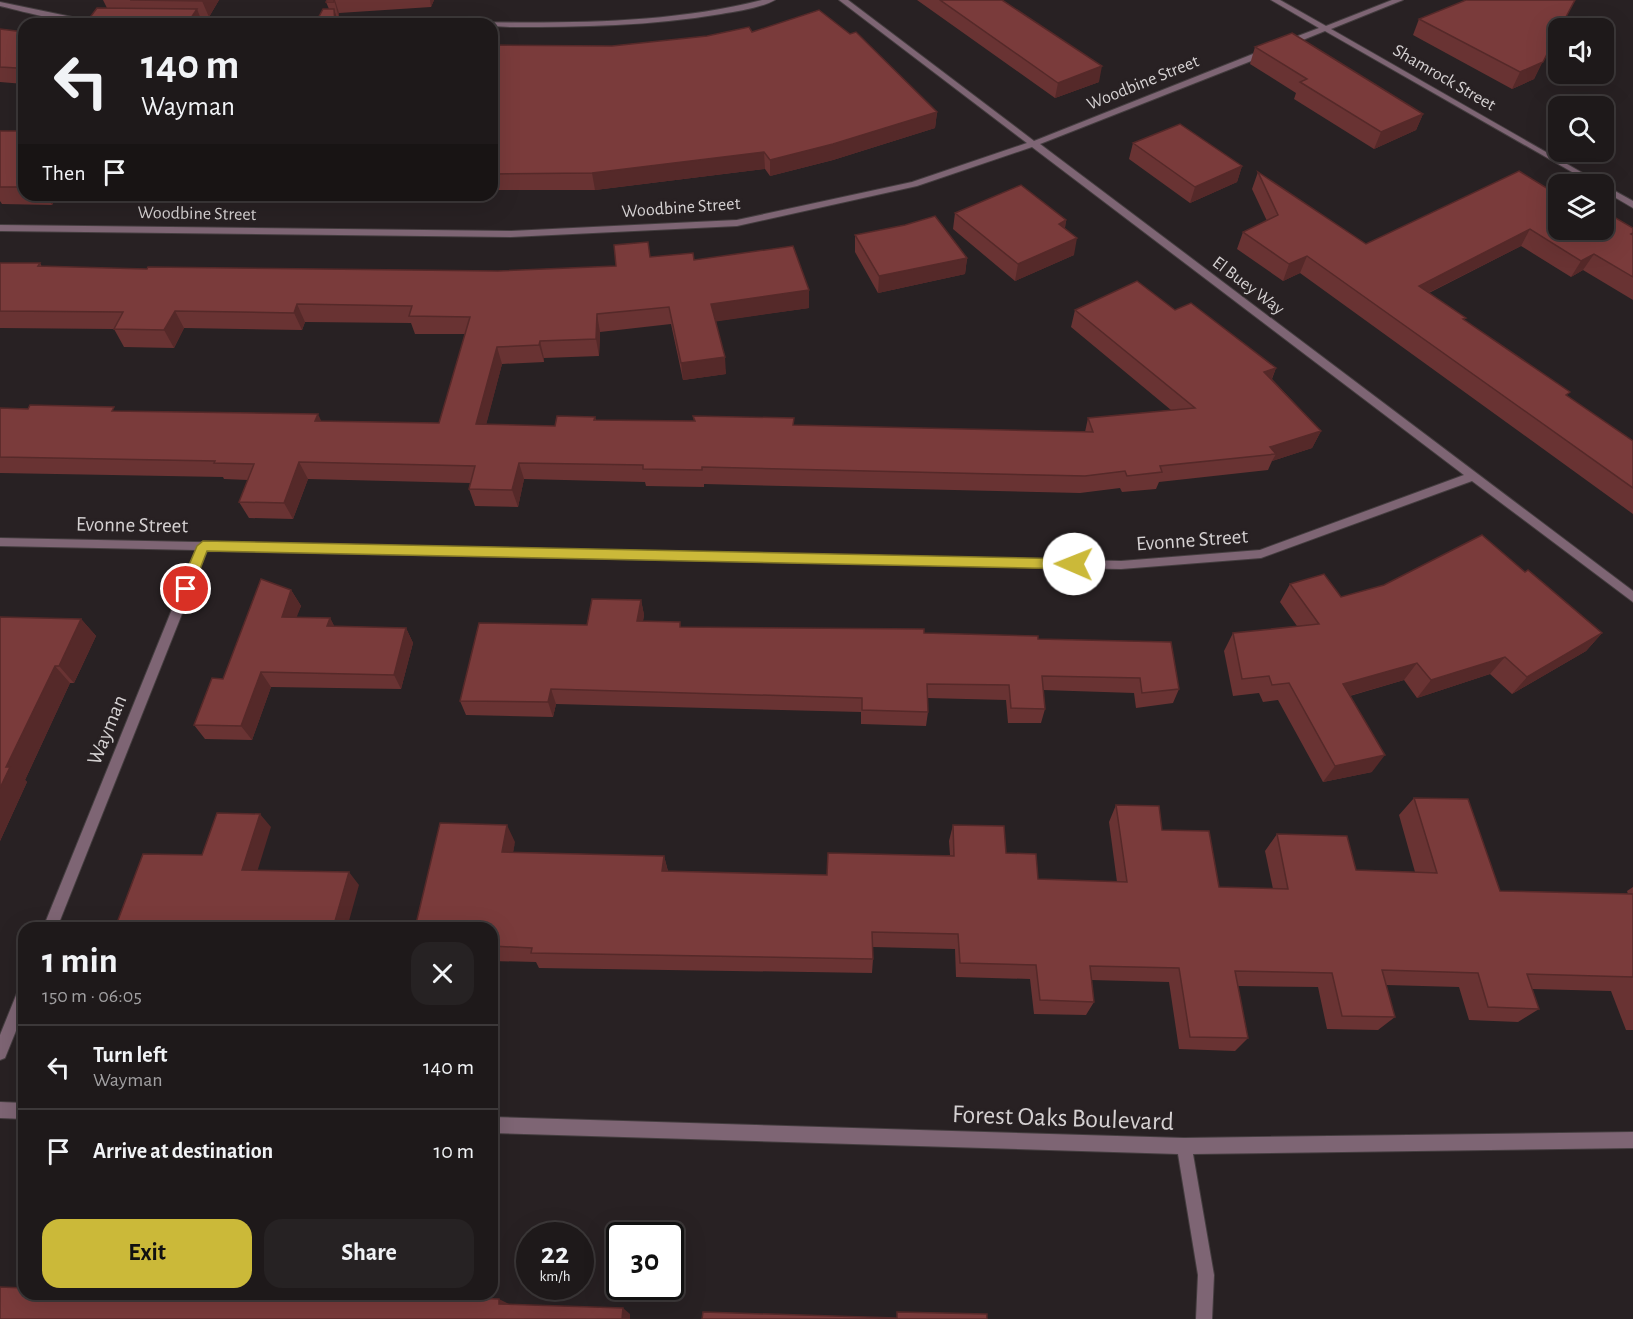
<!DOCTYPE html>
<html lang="en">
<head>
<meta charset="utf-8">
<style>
  :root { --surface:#1e191a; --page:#262223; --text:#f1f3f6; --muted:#a1a0a2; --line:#3c3839; --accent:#cbb939 }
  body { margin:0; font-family:"Alegreya Sans",sans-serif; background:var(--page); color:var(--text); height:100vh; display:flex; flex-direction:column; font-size:22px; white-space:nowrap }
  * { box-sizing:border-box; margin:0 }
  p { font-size:20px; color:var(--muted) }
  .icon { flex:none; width:33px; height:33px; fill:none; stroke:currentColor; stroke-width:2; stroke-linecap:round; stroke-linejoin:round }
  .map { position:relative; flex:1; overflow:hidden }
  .drawer { position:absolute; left:18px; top:922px; width:480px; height:378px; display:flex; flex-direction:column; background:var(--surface); border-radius:18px; box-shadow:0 6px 24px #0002,0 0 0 2px var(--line) }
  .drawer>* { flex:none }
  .guide { position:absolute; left:18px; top:18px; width:480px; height:183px; border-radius:18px; box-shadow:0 6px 24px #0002,0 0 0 2px var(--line); background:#1e191a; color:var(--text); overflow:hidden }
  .fabs { position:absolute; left:1548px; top:18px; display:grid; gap:12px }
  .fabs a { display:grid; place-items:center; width:66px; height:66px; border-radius:12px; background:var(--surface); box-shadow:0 6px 24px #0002,0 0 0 2px var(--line); font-size:30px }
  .speed { position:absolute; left:516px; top:1222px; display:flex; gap:12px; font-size:30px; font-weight:700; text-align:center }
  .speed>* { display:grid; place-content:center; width:78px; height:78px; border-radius:50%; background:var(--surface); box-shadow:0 6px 24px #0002,0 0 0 2px var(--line); line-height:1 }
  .speed small { font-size:15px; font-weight:400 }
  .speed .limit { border:3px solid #111; border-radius:9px; background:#fff; color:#111 }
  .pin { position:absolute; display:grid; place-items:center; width:51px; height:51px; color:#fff; margin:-26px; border:3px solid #fff; border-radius:50%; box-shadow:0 2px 6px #0007 }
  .me { position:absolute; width:66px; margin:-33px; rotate:271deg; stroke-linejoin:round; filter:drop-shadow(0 0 4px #0008) }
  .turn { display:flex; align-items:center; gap:21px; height:126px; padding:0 24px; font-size:27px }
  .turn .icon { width:78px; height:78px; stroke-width:2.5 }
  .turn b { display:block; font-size:42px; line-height:51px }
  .then { display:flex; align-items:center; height:57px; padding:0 24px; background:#0003; gap:12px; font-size:22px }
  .round { display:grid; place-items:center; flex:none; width:63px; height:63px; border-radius:18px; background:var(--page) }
  .head { display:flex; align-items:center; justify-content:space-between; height:102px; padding:0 24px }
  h1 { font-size:36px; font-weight:600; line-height:45px }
  .cta { display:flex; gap:12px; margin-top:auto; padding:12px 24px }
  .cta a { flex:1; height:69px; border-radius:18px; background:var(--accent); color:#111; font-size:24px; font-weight:600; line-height:69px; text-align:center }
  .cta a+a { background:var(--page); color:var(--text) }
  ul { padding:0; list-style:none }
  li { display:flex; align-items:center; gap:18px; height:84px; padding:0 24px; border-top:2px solid var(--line) }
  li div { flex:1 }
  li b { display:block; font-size:22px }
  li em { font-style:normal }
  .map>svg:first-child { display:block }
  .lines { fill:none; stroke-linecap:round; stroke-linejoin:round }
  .minor-casing { stroke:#443d3f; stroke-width:2 }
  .minor { fill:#7e6574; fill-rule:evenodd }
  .wall { fill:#693333 }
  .shaded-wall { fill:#552929 }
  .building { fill:#7a3b3b; stroke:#552929; stroke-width:1.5 }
  .route { fill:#cbb939; stroke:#847825; stroke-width:1.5 }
  .labels { text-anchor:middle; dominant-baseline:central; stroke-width:6; stroke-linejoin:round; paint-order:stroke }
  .far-street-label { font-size:18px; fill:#d5d1d2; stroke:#282123 }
  .street-label { font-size:21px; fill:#d5d1d2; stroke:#282123 }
  .near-street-label { font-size:26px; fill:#d5d1d2; stroke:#282123 }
</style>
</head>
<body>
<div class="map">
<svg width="1633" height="1319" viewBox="0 0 1633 1319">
  <rect width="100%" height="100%" fill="#282123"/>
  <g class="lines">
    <g class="minor-casing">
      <path id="minor" d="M 762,0 L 775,0 C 761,8 738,11 721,14 C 651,26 581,27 510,27 L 492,26 L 492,24 L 186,23 L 182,21 L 186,19 C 277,20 368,21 459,22 C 561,23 663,25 762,0 Z
        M 839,0 L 848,0 L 1034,141 L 1263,50 L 1269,50 L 1269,54 L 1040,144 L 1633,591 L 1633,602 L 1472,481 L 1261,558 L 1121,569 L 207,551 L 57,928 L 43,928 L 196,550 L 0,546 L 0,538 L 1121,561 L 1260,550 L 1464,475 L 1032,147 L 917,186 L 737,226 L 511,237 L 0,231 L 0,225 L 511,231 L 737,220 L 912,182 L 1027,143 Z
        M 1271,0 L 1280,0 L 1326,26 L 1392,0 L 1403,0 L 1331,29 L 1602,184 L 1593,184 L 1325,31 L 1288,46 L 1282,46 L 1282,42 L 1319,28 Z
        M 0,2 L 77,18 L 102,18 L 106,20 C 89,30 21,11 0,6 Z
        M 1604,185 L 1633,201 L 1633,208 L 1604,191 Z
        M 24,986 L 24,1011 L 5,1058 L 0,1060 L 0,1035 L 19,988 Z
        M 0,1102 L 24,1103 L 24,1119 L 0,1118 Z
        M 492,1117 L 1184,1138 L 1633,1132 L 1633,1148 L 1193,1154 L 1214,1275 L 1212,1319 L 1196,1319 L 1198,1275 L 1178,1154 L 492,1133 Z"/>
    </g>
    <use href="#minor" class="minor"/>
  </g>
  <path class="wall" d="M 103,0 L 219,0 L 209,17 L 200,17 L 203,24 L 85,24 L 107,8 Z
    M 327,0 L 434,0 L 431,7 L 339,13 L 339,18 L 337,18 L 339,24 L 315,24 L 329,9 L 326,2 Z
    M 917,0 L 1002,0 L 1099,82 L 1055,98 Z
    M 1419,19 L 1558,28 L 1534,79 L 1512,89 L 1413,35 Z
    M 0,29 L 24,32 L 24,84 L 0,82 Z
    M 752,32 L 937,112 L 935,128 L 833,160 L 770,176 L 765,169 L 595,190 L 492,190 L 492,45 L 612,46 Z
    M 1255,47 L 1423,114 L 1416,130 L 1374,149 L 1294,99 L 1296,93 L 1250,64 Z
    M 0,131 L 24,131 L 24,195 L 58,195 L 52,205 L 2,204 L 0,201 Z
    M 1133,143 L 1242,166 L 1237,182 L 1190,203 L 1129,159 Z
    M 1519,171 L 1558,230 L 1633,228 L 1633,300 L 1583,270 L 1571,277 L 1521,246 L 1429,293 L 1466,318 L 1464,320 L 1567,396 L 1633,441 L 1633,514 L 1300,273 L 1283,281 L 1237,249 L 1243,232 L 1267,221 L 1252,189 L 1258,172 L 1366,244 Z
    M 347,195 L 465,195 L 462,202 L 349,201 Z
    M 955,213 L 1066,220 L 1065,228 L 1074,255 L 1015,281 L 953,229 Z
    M 905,225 L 967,258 L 965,274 L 878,293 L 855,252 L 855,235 Z
    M 650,257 L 694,260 L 809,308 L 716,321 L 726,374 L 683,380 L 671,324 L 600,332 L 599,356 L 544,358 L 544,362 L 502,364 L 486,424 L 555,426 L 595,417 L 596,420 L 694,421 L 693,416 L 794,425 L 1085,432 L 1088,418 L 1171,410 L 1071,327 L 1075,310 L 1175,310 L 1276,368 L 1272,379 L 1321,431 L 1312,448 L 1272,461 L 1268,470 L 1159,482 L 1156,489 L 1122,492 L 1120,488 L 1080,493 L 704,484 L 704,487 L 646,486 L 645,482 L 524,479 L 518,507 L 475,506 L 469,489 L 470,483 L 308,479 L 293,519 L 249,518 L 239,502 L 248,480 L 224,479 L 223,477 L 0,473 L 0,408 L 117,411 L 321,421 L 439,423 L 465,334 L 415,334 L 411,323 L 305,322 L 302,330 L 184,328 L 174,348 L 124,347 L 114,329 L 0,328 L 0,263 L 40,263 L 42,267 L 147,269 L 498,271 L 616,266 Z
    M 1525,572 L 1602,633 L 1586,651 L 1512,694 L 1490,674 L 1417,698 L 1404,680 L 1350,696 L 1372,772 L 1323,782 L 1278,700 L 1263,702 L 1259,693 L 1233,696 L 1224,651 L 1233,633 L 1297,626 L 1280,602 L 1290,584 L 1341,597 Z
    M 291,590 L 301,606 L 296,617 L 330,618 L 334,626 L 406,628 L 413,643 L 401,689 L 271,687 L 252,740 L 205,739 L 194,725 L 223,679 Z
    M 641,600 L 644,615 L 643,621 L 681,627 L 924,633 L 1038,639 L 1179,689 L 1173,703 L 1136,708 L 1134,693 L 1043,690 L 1045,709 L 1041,723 L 1008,723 L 1006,700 L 927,698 L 928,712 L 926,726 L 861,724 L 861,712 L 556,704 L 553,717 L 466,715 L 460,701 L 587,625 Z
    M 0,617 L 81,619 L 96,636 L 74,683 L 70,683 L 25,780 L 27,782 L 0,841 Z
    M 1414,798 L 1500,891 L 1628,894 L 1627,891 L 1633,887 L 1633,1030 L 1626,1030 L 1611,991 L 1532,989 L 1539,1009 L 1518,1022 L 1469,1020 L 1459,987 L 1386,985 L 1395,1017 L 1378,1030 L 1327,1029 L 1318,987 L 1238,986 L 1248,1038 L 1235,1051 L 1179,1049 L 1169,982 L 1091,980 L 1094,1002 L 1086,1015 L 1034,1014 L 1030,979 L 956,977 L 955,949 L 873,947 L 873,959 L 872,973 L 539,968 L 536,962 L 492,961 L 492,928 L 515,842 L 513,852 L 664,856 L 668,871 L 827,875 L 950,855 L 949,841 L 953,825 L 1006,853 L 1038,879 L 1117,882 L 1109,822 L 1116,805 L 1162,830 L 1219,887 L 1273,889 L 1265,851 L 1277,834 L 1356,870 L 1415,872 L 1399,815 Z"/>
  <path class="shaded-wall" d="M 202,0 L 219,0 L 209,17 L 202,1 Z
    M 334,0 L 335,0 L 339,13 L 339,18 Z
    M 430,0 L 434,0 L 431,7 Z
    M 197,9 L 203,24 L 187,24 Z
    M 334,9 L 339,24 L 335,24 Z
    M 1558,32 L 1534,79 L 1512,89 L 1520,72 Z
    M 22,64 L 24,69 L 24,80 L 17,68 Z
    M 1102,66 L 1099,82 L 1055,98 L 1058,83 Z
    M 937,112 L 935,128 L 833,160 L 770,176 L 770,160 Z
    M 1423,114 L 1416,130 L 1374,149 L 1381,132 Z
    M 764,152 L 765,169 L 595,190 L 592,173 Z
    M 1242,166 L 1237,182 L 1190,203 L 1195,187 Z
    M 46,195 L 58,195 L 52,205 Z
    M 460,195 L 465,195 L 462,202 Z
    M 1066,220 L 1063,237 L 1059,224 Z
    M 1530,229 L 1521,246 L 1410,302 L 1419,286 Z
    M 1077,238 L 1074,255 L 1015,281 L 1018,264 Z
    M 1594,254 L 1583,270 L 1571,277 L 1581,261 Z
    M 1307,256 L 1300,273 L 1283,281 L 1289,264 Z
    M 967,258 L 965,274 L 878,293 L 879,276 Z
    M 809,290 L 809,308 L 713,322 L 711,304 Z
    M 297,304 L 305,322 L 302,330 L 294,313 Z
    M 175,311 L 184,328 L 174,348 L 164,330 Z
    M 597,314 L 600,332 L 599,356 L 596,339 Z
    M 540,341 L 544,358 L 544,362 L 539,345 Z
    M 497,347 L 502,364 L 482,441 L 476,424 Z
    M 725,357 L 726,374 L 683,380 L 681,363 Z
    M 1276,368 L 1269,385 L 1264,372 Z
    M 318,414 L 326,431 L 315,421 Z
    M 1321,431 L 1312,448 L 1272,461 L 1276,454 L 1270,447 Z
    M 299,462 L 308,479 L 293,519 L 284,503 Z
    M 519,463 L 524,479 L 518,507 L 512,490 Z
    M 291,590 L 301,606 L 291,632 L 282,617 Z
    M 641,600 L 644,615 L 640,636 L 637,621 Z
    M 330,618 L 338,633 L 327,626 Z
    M 81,619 L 96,636 L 74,683 L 59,666 Z
    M 406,628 L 413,643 L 401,689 L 394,675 Z
    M 1602,633 L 1586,651 L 1512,694 L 1527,677 Z
    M 1505,657 L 1490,674 L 1417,698 L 1431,680 Z
    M 1417,663 L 1404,680 L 1331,701 L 1343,684 Z
    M 55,666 L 70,683 L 25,780 L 27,782 L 0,841 L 0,788 L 6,767 Z
    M 261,672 L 271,687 L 252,740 L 241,726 Z
    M 551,689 L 556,704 L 553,717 L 548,702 Z
    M 1385,755 L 1372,772 L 1323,782 L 1335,766 Z
    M 260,814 L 271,827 L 254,882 L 242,870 Z
    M 507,825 L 515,842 L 510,868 L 502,852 Z
    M 664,856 L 668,872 L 662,871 Z
    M 349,872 L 359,885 L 347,928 L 333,928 Z
    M 499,1299 L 511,1305 L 499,1304 Z
    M 623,1308 L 630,1314 L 630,1319 L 622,1319 Z"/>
  <path class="building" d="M 130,0 L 202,0 L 202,1 Z
    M 327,0 L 334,0 L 334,2 L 326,2 Z
    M 940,0 L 1002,0 L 1102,66 L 1058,83 Z
    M 1466,0 L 1575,0 L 1560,28 L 1558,28 L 1558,32 L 1543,62 L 1520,72 L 1419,19 Z
    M 97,8 L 197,9 L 187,24 L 85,24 Z
    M 323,9 L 334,9 L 335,24 L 315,24 Z
    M 819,10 L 850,34 L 856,32 L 937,112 L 833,144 L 770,160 L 764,152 L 592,173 L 492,174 L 492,45 L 612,46 L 707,36 L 749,27 L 752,32 Z
    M 0,29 L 24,32 L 24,64 L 22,64 L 17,68 L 0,67 Z
    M 1292,33 L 1423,114 L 1381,132 L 1300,82 L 1307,79 L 1255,47 Z
    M 1180,124 L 1242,166 L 1195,187 L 1133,143 Z
    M 0,131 L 24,131 L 24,187 L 0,187 Z
    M 1519,171 L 1558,195 L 1558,230 L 1604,230 L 1604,211 L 1633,228 L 1633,233 L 1631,234 L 1633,235 L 1633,277 L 1594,254 L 1581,261 L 1530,229 L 1419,286 L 1466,318 L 1463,319 L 1570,392 L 1566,395 L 1633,441 L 1633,488 L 1307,256 L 1289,264 L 1243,232 L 1278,215 L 1258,172 L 1366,244 Z
    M 1021,185 L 1066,220 L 1059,224 L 1077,238 L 1018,264 L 955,213 Z
    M 935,216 L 967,258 L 879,276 L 855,235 L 905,225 Z
    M 648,242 L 650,257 L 693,253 L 694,260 L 793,246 L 809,290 L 711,304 L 725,357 L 681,363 L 669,307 L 597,314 L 596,339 L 540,341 L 539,345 L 497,347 L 476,424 L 555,426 L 557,416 L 595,417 L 594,420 L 695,421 L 693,416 L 794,418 L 793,425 L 1093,432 L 1088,418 L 1195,408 L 1075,310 L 1137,281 L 1175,310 L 1191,303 L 1276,368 L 1264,372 L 1321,431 L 1270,447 L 1276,454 L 1160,466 L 1162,472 L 1127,476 L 1125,471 L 1085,476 L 702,467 L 702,470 L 643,469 L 643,465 L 519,463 L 512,490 L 469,489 L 475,466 L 299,462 L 284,503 L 239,502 L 254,464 L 214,463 L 215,461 L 0,457 L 0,408 L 28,409 L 30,405 L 114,407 L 112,411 L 318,414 L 315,421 L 439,423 L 470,317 L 409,316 L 412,306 L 297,304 L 294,313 L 175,311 L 164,330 L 114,329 L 123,312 L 0,311 L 0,263 L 40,263 L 38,266 L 147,269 L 148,267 L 498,271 L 616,266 L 614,245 Z
    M 1482,535 L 1525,572 L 1528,570 L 1602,633 L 1527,677 L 1505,657 L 1431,680 L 1417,663 L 1343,684 L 1385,755 L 1335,766 L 1289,683 L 1272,685 L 1269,676 L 1242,679 L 1233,633 L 1319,624 L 1290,584 L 1324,574 L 1341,597 L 1384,585 Z
    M 261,579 L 291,590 L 282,617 L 330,618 L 327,626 L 406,628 L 394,675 L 261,672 L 241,726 L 194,725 L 212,678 L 223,679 Z
    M 592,599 L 641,600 L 637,621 L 680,622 L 680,627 L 924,629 L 924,633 L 1038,636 L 1038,639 L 1171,642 L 1179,689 L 1142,693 L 1140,678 L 1042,676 L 1045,709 L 1011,708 L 1009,685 L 927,684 L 928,712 L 862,710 L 862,698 L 551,689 L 548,702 L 460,701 L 479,623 L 587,625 Z
    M 0,617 L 81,619 L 59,666 L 55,666 L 6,767 L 10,767 L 0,788 Z
    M 1414,798 L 1468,799 L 1500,891 L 1633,894 L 1633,977 L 1527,974 L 1539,1009 L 1488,1007 L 1478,973 L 1382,970 L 1395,1017 L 1342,1016 L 1332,973 L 1235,971 L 1248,1038 L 1190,1037 L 1179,968 L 1090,966 L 1094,1002 L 1040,1000 L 1036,965 L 960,963 L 958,934 L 872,932 L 873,959 L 531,953 L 532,948 L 492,946 L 492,928 L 415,928 L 440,823 L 507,825 L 502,852 L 664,856 L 662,871 L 827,875 L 828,853 L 954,856 L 953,825 L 1004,826 L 1006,853 L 1036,854 L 1038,879 L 1127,882 L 1116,805 L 1159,806 L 1162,830 L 1209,831 L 1219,887 L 1288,889 L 1277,834 L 1347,836 L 1356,870 L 1437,873 Z
    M 217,813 L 260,814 L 242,870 L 349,872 L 333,928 L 115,928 L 143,854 L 202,855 Z
    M 0,1287 L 24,1288 L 24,1294 L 362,1294 L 499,1299 L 499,1304 L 623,1308 L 622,1319 L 0,1319 Z
    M 703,1312 L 897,1318 L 897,1312 L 987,1314 L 987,1319 L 702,1319 Z"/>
  <path class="route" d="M 203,541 L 1074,559 L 1080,564 L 1074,569 L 207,551 L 191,592 L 181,592 L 179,589 L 197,546 Z"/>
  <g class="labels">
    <g class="far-street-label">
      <text transform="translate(1444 78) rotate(30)">Shamrock Street</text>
      <text transform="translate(1143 83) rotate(-22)">Woodbine Street</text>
      <text transform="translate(681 208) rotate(-4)">Woodbine Street</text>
      <text transform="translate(197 214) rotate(1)">Woodbine Street</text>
      <text transform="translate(1248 286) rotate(37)">El Buey Way</text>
    </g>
    <g class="street-label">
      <text transform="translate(132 525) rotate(1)">Evonne Street</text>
      <text transform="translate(1192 540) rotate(-4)">Evonne Street</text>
      <text transform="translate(107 730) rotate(-68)">Wayman</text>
    </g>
    <g class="near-street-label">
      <text transform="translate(1063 1118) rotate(2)">Forest Oaks Boulevard</text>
    </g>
  </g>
</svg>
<div class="fabs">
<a><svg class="icon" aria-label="sound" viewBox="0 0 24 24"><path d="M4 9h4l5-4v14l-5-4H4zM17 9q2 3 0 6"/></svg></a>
<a><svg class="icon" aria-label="search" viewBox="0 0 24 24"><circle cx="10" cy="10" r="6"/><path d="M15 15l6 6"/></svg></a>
<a><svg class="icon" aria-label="layers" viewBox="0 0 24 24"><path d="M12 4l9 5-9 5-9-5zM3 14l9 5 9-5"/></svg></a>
</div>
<div class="speed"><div>22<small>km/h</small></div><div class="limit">30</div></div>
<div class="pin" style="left:186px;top:589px;background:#d93025"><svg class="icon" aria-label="arrive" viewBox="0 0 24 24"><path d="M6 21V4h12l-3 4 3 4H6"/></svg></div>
<svg class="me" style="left:1074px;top:564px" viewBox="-20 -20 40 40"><circle r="19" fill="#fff"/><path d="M0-13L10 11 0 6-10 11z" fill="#cbb939"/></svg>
<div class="guide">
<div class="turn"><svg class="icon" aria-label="left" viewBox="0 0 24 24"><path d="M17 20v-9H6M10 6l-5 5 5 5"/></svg><div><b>140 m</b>Wayman</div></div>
<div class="then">Then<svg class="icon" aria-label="arrive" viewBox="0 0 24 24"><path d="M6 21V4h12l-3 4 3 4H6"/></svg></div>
</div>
<section class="drawer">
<div class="head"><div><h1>1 min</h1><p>150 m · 06:05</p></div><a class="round"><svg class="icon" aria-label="close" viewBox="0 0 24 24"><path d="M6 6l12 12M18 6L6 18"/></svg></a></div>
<ul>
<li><svg class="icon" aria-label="left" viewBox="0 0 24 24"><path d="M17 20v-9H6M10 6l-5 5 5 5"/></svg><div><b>Turn left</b><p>Wayman</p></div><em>140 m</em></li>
<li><svg class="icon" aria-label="arrive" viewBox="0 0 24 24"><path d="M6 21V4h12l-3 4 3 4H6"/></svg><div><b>Arrive at destination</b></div><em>10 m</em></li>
</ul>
<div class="cta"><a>Exit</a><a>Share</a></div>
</section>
</div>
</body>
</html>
